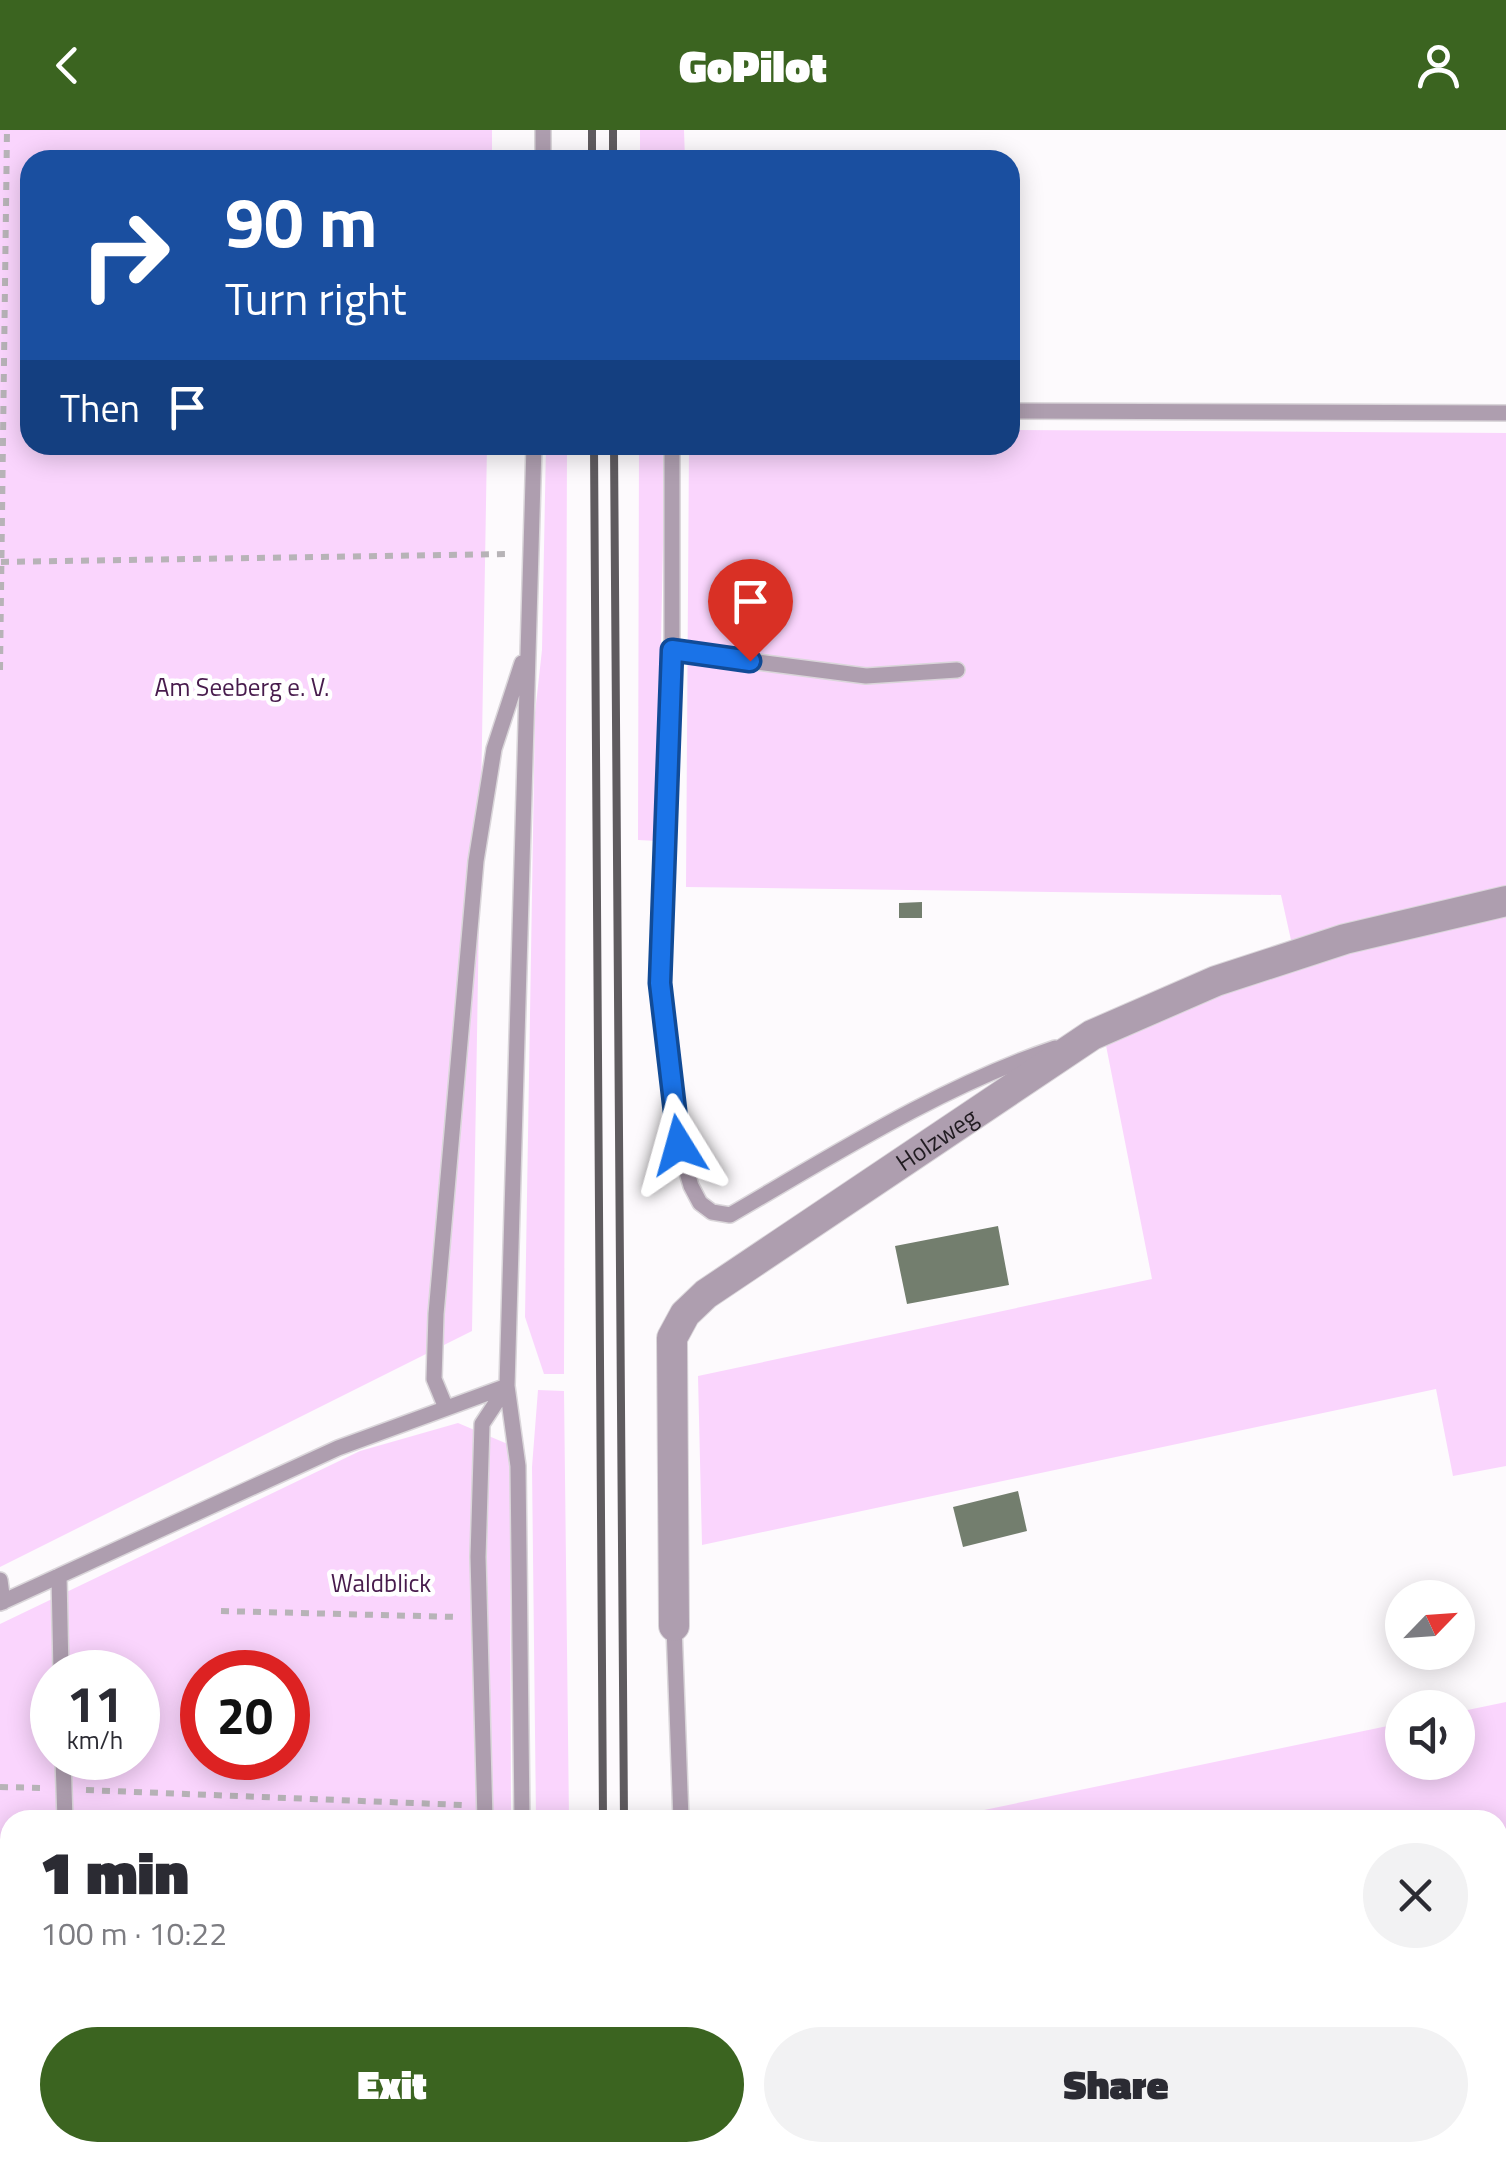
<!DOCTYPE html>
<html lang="en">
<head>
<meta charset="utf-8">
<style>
  :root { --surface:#fff; --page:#f2f2f3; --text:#2b2b33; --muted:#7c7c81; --accent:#3b6420 }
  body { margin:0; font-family:"Titillium Web",sans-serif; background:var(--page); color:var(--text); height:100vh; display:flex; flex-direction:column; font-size:38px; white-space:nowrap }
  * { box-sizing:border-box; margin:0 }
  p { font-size:32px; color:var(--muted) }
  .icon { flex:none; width:55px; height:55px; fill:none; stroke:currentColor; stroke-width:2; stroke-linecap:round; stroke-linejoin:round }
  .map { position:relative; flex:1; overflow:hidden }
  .sheet { position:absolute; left:0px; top:1680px; width:1508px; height:352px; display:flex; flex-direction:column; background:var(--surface); border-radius:30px 30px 0 0; box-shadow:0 5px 25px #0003 }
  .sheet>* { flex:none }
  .banner { position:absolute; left:20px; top:20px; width:1000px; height:305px; border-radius:30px; box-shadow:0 5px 25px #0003; background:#1a4fa0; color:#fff; overflow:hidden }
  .needle { width:65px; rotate:65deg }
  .fabs { position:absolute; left:1385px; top:1450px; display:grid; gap:20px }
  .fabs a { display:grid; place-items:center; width:90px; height:90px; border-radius:50%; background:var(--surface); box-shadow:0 5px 25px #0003; font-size:50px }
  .speed { position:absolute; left:30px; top:1520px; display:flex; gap:20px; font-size:50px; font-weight:700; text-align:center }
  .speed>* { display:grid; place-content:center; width:130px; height:130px; border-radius:50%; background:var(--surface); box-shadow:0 5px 25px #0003; line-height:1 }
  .speed small { font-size:25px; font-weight:400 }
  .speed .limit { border:15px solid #d22; background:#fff; color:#111 }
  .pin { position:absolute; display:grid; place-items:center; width:85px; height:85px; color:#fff; margin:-102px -42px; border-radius:50% 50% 50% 0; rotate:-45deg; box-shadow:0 0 10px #0007 }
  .pin .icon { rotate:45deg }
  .me { position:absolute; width:110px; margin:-55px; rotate:352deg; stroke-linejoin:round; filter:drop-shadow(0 0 8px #0008) }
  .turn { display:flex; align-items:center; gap:35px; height:210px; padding:0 40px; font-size:45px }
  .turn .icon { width:130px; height:130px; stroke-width:2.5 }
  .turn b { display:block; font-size:70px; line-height:85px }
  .then { display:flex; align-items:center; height:95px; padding:0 40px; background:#0003; gap:20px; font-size:38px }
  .round { display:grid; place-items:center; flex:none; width:105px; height:105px; border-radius:52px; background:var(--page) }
  .summary { display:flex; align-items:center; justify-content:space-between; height:170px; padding:0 40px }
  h1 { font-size:60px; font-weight:800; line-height:75px }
  .button { display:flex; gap:20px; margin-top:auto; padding:20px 40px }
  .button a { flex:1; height:115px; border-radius:60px; background:var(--accent); color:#fff; font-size:40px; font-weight:800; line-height:115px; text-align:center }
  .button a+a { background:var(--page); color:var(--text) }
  header { display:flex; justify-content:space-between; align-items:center; height:130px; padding:0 40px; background:var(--accent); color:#fff; font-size:45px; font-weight:800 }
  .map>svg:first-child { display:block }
  .green { fill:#fad5fd; fill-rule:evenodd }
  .building { fill:#737e6e }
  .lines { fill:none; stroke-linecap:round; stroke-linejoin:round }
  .lane-casing { stroke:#dad6da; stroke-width:18 }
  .street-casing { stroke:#dad6da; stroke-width:32 }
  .path { stroke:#b7b3b7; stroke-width:6; stroke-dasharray:8 8; stroke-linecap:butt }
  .lane { stroke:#ae9eaf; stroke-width:15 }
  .street { stroke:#ae9eaf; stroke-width:30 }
  .rail { stroke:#5f5b5f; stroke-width:8 }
  .route-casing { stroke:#114b97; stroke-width:25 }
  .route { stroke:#1a73e8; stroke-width:18 }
  .labels { text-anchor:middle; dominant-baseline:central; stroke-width:9; stroke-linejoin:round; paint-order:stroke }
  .park-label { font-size:25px; fill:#471b4c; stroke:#fff }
  .street-label { font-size:25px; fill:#211c21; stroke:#fff }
</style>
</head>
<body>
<header><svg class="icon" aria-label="back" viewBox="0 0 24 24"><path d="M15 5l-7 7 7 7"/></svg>GoPilot<svg class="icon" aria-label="person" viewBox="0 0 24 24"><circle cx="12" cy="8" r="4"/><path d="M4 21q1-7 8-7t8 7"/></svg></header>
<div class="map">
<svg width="1506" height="2031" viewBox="0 0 1506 2031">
  <rect width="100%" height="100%" fill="#fdfafd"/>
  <path class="green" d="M 0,0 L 492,0 L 492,30 L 30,30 L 30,315 L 487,315 L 472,1201 L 0,1437 Z
    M 640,0 L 684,0 L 685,30 L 640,30 Z
    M 1010,300 L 1506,303 L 1506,1336 L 1453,1346 L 1436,1259 L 702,1415 L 698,1246 L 1152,1149 L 1100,885 L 1291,810 L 1281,765 L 686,757 L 689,315 L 1010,315 Z
    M 546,315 L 567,315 L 564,1244 L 544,1244 L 525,1187 L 535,583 L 542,520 Z
    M 639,315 L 665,315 L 657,711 L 638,710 Z
    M 538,1260 L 564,1261 L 569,1690 L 536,1690 L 532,1337 Z
    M 458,1293 L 510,1315 L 511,1690 L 10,1690 L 10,2022 L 512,2022 L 512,2031 L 0,2031 L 0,1494 L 360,1321 ZM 52,1542 L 138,1542 L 138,1628 L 52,1628 ZM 202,1542 L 288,1542 L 288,1628 L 202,1628 Z
    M 1506,1572 L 1506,2031 L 715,2031 L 715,2023 L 1498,2022 L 1498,1690 L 936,1690 L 1402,1593 L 1402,1632 L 1458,1632 L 1458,1582 Z"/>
  <path class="building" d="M 922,772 L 922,788 L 899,788 L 899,773 Z
    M 998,1096 L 1009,1155 L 907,1174 L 895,1116 Z
    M 1018,1361 L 1027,1401 L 963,1417 L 953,1377 Z"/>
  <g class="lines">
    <g class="lane-casing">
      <path id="lane" d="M 543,30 L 543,0
        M 1010,281 L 1506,283
        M 672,315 L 672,575 L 660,853 L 679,1015 L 691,1056 L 700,1073 L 712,1082 L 730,1085 C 835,1024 940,957 1055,918
        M 672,521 L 866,546 L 957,540
        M 446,1278 L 434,1249 L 436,1184 L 476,731 L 494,619 L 522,533
        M 59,1446 L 61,1542
        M 0,1450 L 3,1472
        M 0,1473 L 338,1318 L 507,1256
        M 674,1496 L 681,1690
        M 63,1628 L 65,1690
        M 485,1690 L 478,1427 L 482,1294 L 507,1256
        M 522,1690 L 518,1336 L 507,1256 L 534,315
        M 67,2022 L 68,2031
        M 494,2022 L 494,2031
        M 526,2022 L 527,2031
        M 693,2022 L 694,2031
        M 1453,2031 L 1490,2022"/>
    </g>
    <g class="street-casing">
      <g id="street">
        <path id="s1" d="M 674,1496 L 672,1208 L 685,1184 L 706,1164 L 1092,905 L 1216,851 L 1345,809 L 1506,771"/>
      </g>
    </g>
    <path class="path" d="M 1,432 L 510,424
      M 0,540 L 7,0
      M 221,1481 L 459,1487
      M 0,1657 L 44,1658
      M 86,1660 L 463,1675
      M 0,1842 L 10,1842
      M 0,2027 L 44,2029"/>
    <use href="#lane" class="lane"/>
    <use href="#street" class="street"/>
    <path class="rail" d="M 592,0 L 592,30
      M 613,0 L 613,30
      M 594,315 L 603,1690
      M 614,315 L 624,1690
      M 605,2022 L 605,2031
      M 626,2022 L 626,2031"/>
  </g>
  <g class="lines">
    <g class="route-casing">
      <path id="route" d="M 679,1015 L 660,853 L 672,520 L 750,531"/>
    </g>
    <use href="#route" class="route"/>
  </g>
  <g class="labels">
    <g class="park-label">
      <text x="242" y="557">Am Seeberg e. V.</text>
      <text x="381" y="1453">Waldblick</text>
    </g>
    <g class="street-label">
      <text stroke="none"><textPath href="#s1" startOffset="622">Holzweg</textPath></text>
    </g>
  </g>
</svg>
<div class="fabs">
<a><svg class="needle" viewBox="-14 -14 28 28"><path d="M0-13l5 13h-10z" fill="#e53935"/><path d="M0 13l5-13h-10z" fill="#7c7c81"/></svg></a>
<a><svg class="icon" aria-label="sound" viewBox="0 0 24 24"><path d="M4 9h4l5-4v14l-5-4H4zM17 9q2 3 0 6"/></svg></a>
</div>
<div class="speed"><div>11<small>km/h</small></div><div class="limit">20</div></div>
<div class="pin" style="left:750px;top:531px;background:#d93025"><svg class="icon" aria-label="arrive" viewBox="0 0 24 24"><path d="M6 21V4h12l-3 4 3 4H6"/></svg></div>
<svg class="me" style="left:679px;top:1015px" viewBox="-20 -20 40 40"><path d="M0-17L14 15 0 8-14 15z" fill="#1a73e8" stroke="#fff" stroke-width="4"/></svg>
<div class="banner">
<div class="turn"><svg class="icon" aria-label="right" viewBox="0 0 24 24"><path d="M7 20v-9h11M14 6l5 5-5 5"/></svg><div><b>90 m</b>Turn right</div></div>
<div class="then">Then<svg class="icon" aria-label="arrive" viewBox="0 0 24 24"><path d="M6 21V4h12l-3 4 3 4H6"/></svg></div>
</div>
<section class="sheet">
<div class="summary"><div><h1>1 min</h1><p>100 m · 10:22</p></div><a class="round"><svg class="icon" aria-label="close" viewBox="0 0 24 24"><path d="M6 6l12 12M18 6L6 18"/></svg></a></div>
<div class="button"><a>Exit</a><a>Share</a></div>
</section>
</div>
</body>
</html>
